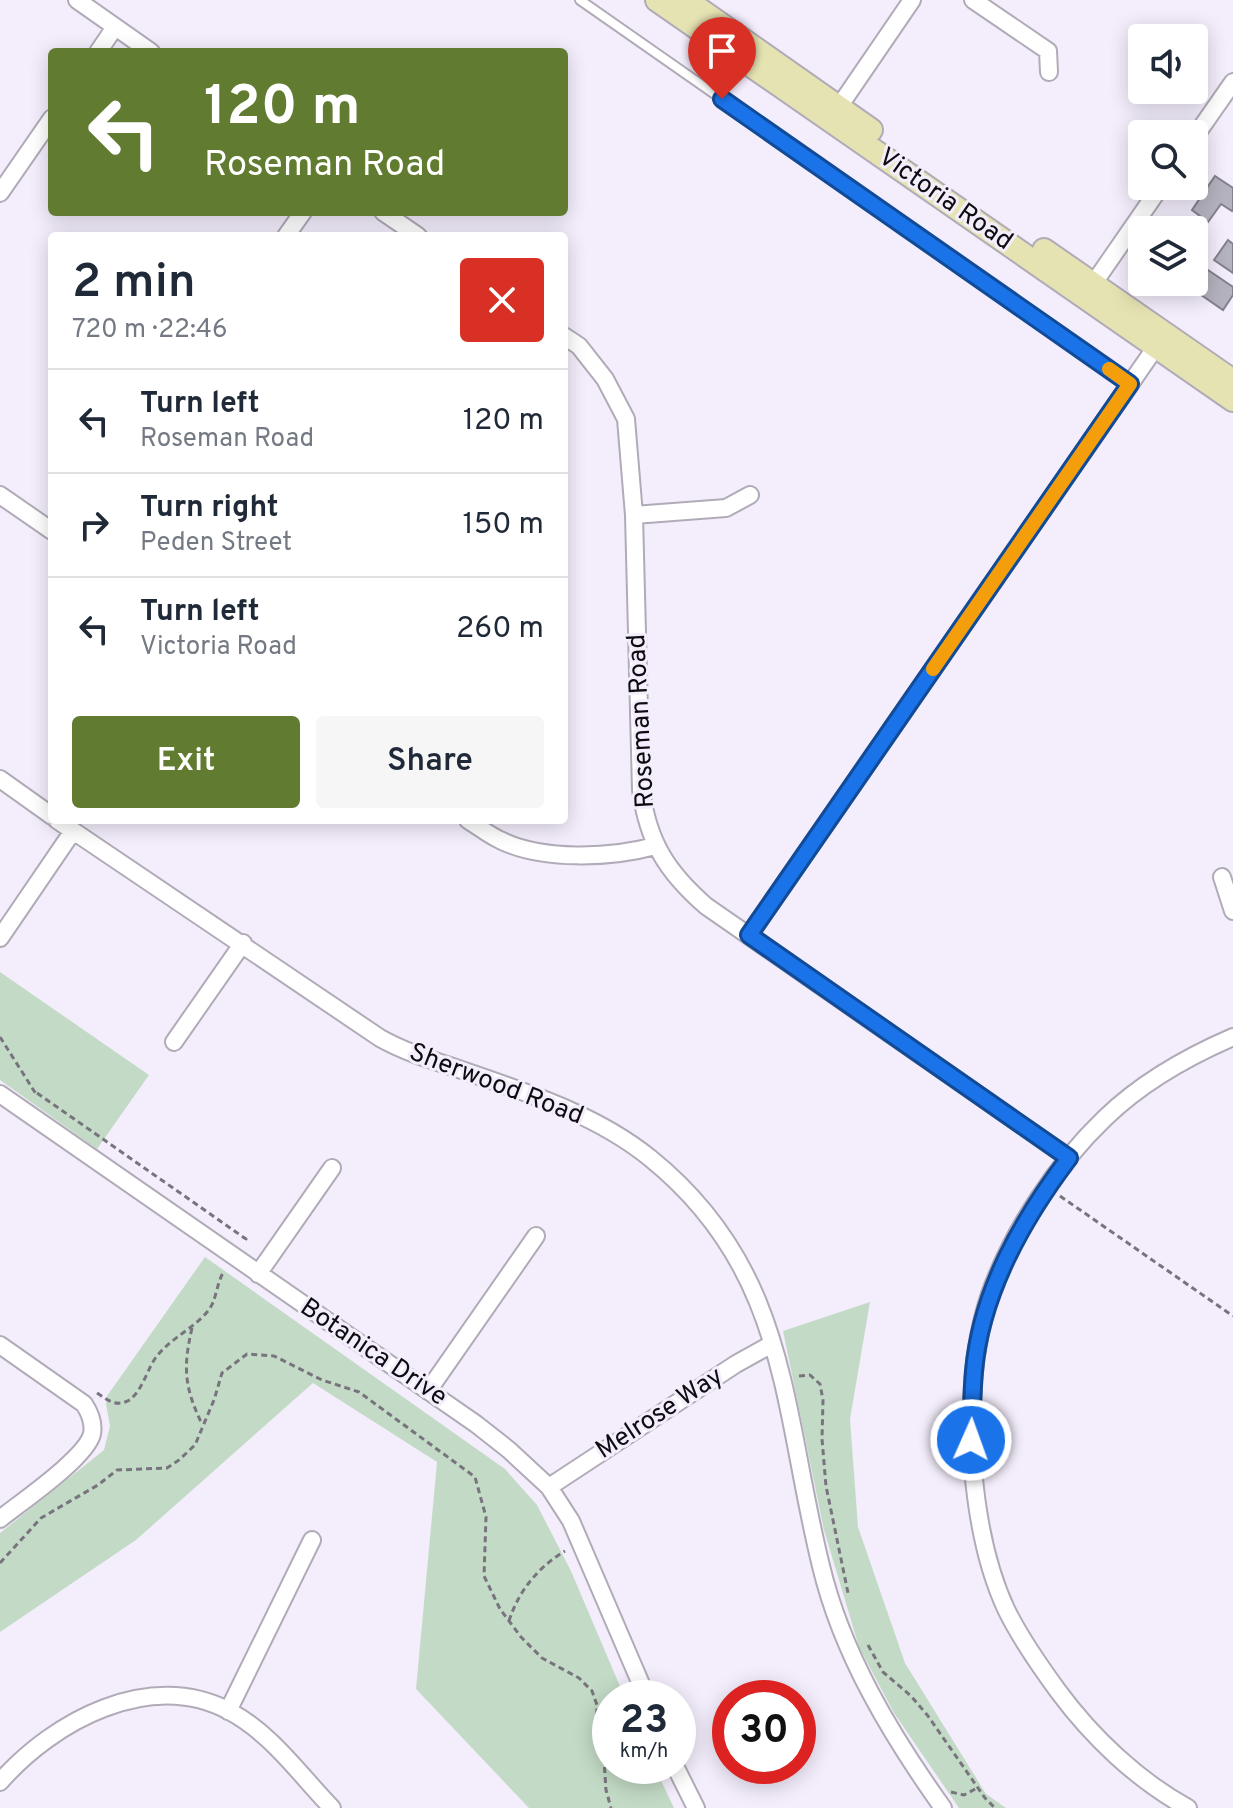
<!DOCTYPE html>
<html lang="en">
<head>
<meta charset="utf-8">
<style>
  :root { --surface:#fff; --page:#f6f6f7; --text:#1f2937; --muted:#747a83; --line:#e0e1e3; --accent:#617c30 }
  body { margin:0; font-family:Overpass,sans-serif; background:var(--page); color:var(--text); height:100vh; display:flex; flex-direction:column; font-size:30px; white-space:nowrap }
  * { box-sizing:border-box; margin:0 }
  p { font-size:26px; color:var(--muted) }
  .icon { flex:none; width:44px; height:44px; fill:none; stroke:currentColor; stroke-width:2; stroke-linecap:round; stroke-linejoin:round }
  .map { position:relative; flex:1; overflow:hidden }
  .side { position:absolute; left:48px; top:232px; width:520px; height:592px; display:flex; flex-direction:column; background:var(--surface); border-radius:8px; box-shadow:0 4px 20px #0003 }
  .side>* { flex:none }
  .top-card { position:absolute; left:48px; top:48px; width:520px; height:168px; border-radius:8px; box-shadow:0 4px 20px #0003; background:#617c30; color:#fff; overflow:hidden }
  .controls { position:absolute; left:1128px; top:24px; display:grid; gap:16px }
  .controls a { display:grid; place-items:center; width:80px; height:80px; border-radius:8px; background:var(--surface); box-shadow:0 4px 20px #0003; font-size:40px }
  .speed { position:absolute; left:592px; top:1680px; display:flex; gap:16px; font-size:40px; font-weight:700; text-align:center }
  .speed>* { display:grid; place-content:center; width:104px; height:104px; border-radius:50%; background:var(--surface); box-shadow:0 4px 20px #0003; line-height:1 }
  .speed small { font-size:20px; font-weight:400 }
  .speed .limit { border:12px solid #d22; background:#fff; color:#111 }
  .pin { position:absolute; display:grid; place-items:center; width:68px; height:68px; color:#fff; margin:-82px -34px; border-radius:50% 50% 50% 0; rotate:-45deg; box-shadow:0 0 8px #0007 }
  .pin .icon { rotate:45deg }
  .me { position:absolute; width:88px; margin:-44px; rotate:2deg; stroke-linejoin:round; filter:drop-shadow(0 0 6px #0008) }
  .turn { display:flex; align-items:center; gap:28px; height:168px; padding:0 24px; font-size:36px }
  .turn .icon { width:104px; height:104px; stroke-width:2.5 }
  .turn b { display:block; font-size:56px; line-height:68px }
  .round { display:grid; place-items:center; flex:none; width:84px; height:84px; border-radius:8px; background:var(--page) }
  .summary { display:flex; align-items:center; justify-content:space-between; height:136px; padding:0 24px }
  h1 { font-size:48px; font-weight:600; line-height:60px }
  .primary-button { display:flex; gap:16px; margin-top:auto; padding:16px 24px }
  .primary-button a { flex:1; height:92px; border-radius:8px; background:var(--accent); color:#fff; font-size:32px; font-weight:600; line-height:92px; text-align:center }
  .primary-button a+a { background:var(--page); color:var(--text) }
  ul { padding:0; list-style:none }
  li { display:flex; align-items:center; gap:24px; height:104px; padding:0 24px; border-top:2px solid var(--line) }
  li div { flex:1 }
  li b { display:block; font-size:30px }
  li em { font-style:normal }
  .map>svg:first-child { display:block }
  .green { fill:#c3dbc6 }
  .building { fill:#b5b2bf; stroke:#84818d; stroke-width:2 }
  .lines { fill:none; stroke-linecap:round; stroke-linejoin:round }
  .service-casing { stroke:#b1abb8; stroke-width:12 }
  .minor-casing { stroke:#b1abb8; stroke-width:20 }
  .secondary-casing { stroke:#b1abb8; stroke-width:26 }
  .path { stroke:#78747d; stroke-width:3; stroke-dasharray:6 4; stroke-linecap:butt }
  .service { stroke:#fff; stroke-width:8 }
  .minor { stroke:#fff; stroke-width:16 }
  .secondary { stroke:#e6e3b3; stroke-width:22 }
  .route-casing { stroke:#114b97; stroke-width:20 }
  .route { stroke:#1a73e8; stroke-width:14 }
  .slow { stroke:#f59e0b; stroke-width:14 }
  .labels { text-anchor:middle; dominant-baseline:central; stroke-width:6; stroke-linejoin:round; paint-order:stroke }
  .street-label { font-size:26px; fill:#0e0c10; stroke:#f4eefc }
</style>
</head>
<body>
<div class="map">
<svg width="1233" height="1808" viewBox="0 0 1233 1808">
  <rect width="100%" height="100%" fill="#f4eefc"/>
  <path class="green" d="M 0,972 L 149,1075 L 97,1149 L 0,1080 Z
    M 205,1257 L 505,1469 L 537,1505 L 571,1571 L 625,1698 L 610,1698 L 610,1766 L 654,1766 L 674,1808 L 529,1808 L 416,1689 L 437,1462 L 313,1383 L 136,1540 L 0,1632 L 0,1533 L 104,1450 L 110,1426 L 106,1404 L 107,1396 Z
    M 870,1302 L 850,1419 L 858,1527 L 905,1663 L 986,1794 L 1006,1808 L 959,1808 L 894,1713 L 859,1647 L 824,1530 L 783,1331 Z"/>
  <path class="building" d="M 1215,176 L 1233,188 L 1233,209 L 1232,211 L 1221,204 L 1208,222 L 1192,210 Z
    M 1228,240 L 1233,244 L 1233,273 L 1214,260 Z
    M 1208,270 L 1233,287 L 1233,295 L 1223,310 L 1194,290 Z"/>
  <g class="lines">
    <g class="service-casing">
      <path id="service" d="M 580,0 L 1130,384"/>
    </g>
    <g class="minor-casing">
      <path id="minor" d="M 77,0 L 151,52
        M 973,0 L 1048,51 L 1049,72
        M 98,52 L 115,27
        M 834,114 L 912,0
        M 1194,138 L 1233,82
        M 0,193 L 52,118
        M 383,212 L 418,236
        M 286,236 L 303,212
        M 1087,293 L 1161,186
        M 564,336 L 579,346 L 605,379 L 626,419 L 634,515 L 641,790 C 648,842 667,872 706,906 L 1069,1158
        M 0,495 L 52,531
        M 634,515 L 726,508 L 750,495
        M 0,779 L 52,816
        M 57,820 L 380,1038 C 403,1051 428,1059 453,1067 C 521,1091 593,1112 650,1158 C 789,1270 782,1409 821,1566 C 842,1654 891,1735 943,1808
        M 468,820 C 479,827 489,835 500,840 C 542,861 611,858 655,846
        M 1222,877 L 1233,911
        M 749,935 L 1162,338
        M 0,938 L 73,831
        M 174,1042 L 243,943
        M 0,1094 L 476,1424 L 509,1450 L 549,1487 L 571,1521 L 647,1698
        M 258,1274 L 332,1168
        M 0,1345 L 84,1404 C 90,1413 94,1423 92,1434 C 86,1458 21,1502 0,1519
        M 428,1391 L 536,1236
        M 549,1487 L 736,1364 L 772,1344
        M 228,1711 L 312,1540
        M 675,1766 L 696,1808
        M 0,1782 C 53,1721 150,1669 229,1711 C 271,1733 300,1775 332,1808
        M 1188,1808 C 1137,1780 1092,1737 1058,1691 C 1039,1665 1020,1638 1006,1609 C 986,1566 977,1516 973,1468 C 969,1413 972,1347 990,1294 C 1013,1230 1056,1165 1105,1118 C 1140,1084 1189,1056 1233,1037"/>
    </g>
    <g class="secondary-casing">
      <path id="secondary" d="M 657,0 L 1233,400
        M 686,0 L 871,130
        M 1044,250 L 1233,381"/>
    </g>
    <path class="path" d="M 0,1037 L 36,1094
      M 37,1093 L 246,1239 L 244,1242
      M 1060,1196 L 1233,1316
      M 192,1328 C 183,1367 184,1387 202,1424
      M 799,1376 L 810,1375 L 820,1384 L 823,1400 L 822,1439 L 826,1486 L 848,1593
      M 97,1393 C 106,1399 114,1406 125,1402 C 141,1397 147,1368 157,1356 C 171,1338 193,1329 208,1311 C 217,1300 216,1284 224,1271
      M 0,1563 L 41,1518 L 98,1485 L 117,1470 L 167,1468 L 179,1460 L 195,1445 L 214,1400 L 222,1373 L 247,1354 L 274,1356 L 322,1380 L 359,1392 L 475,1477 L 486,1517 L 484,1576 L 500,1609 L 521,1637 L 542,1658 L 579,1678 L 592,1691 L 597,1705 L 596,1740 L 604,1760 L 606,1790 L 611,1808
      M 509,1621 C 518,1592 538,1567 565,1551
      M 868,1645 L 883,1672 L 911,1696 L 928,1716 L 985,1798 L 995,1808
      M 951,1792 L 964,1795 L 977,1788"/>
    <use href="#service" class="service"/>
    <use href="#minor" class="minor"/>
    <use href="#secondary" class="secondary"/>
  </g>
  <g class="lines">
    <g class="route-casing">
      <path id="route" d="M 722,99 L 1130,384 L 749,935 L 1069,1158 C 1022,1220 981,1292 974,1371 C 972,1394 972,1417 971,1440"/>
    </g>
    <use href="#route" class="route"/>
    <path class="slow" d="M 933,669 L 1130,384 L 1109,369"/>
  </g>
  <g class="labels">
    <g class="street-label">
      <text transform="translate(945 200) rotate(35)">Victoria Road</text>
      <text transform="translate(642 721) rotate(-93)">Roseman Road</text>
      <text transform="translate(496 1085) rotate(21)">Sherwood Road</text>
      <text transform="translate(373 1353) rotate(34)">Botanica Drive</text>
      <text transform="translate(660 1414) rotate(-33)">Melrose Way</text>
    </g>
  </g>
</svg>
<div class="controls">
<a><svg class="icon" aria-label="sound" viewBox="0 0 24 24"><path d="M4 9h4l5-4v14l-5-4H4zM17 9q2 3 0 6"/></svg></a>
<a><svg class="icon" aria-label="search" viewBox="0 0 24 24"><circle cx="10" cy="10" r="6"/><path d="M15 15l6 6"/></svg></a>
<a><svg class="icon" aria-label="layers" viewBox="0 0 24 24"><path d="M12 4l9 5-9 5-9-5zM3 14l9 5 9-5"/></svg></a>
</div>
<div class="speed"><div>23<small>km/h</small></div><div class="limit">30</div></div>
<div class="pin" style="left:722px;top:99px;background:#d93025"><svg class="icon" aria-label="arrive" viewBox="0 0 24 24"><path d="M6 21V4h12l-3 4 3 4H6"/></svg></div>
<svg class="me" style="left:971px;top:1440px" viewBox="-20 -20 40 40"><circle r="17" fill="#1a73e8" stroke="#fff" stroke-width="3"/><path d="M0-11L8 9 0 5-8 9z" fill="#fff"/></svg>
<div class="top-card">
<div class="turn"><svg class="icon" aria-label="left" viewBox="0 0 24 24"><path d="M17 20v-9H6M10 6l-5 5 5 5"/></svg><div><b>120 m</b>Roseman Road</div></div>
</div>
<section class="side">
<div class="summary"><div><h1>2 min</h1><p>720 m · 22:46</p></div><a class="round" style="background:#d93025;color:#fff"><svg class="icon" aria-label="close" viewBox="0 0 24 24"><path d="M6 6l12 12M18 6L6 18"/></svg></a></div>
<ul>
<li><svg class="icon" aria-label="left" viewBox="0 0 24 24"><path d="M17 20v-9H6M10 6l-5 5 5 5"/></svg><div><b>Turn left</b><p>Roseman Road</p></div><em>120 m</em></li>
<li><svg class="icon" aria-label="right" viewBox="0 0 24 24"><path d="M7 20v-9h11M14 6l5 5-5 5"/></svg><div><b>Turn right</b><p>Peden Street</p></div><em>150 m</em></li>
<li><svg class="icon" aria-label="left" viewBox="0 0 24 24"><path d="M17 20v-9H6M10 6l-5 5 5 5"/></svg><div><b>Turn left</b><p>Victoria Road</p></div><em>260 m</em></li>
</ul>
<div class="primary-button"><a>Exit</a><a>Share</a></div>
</section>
</div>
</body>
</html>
